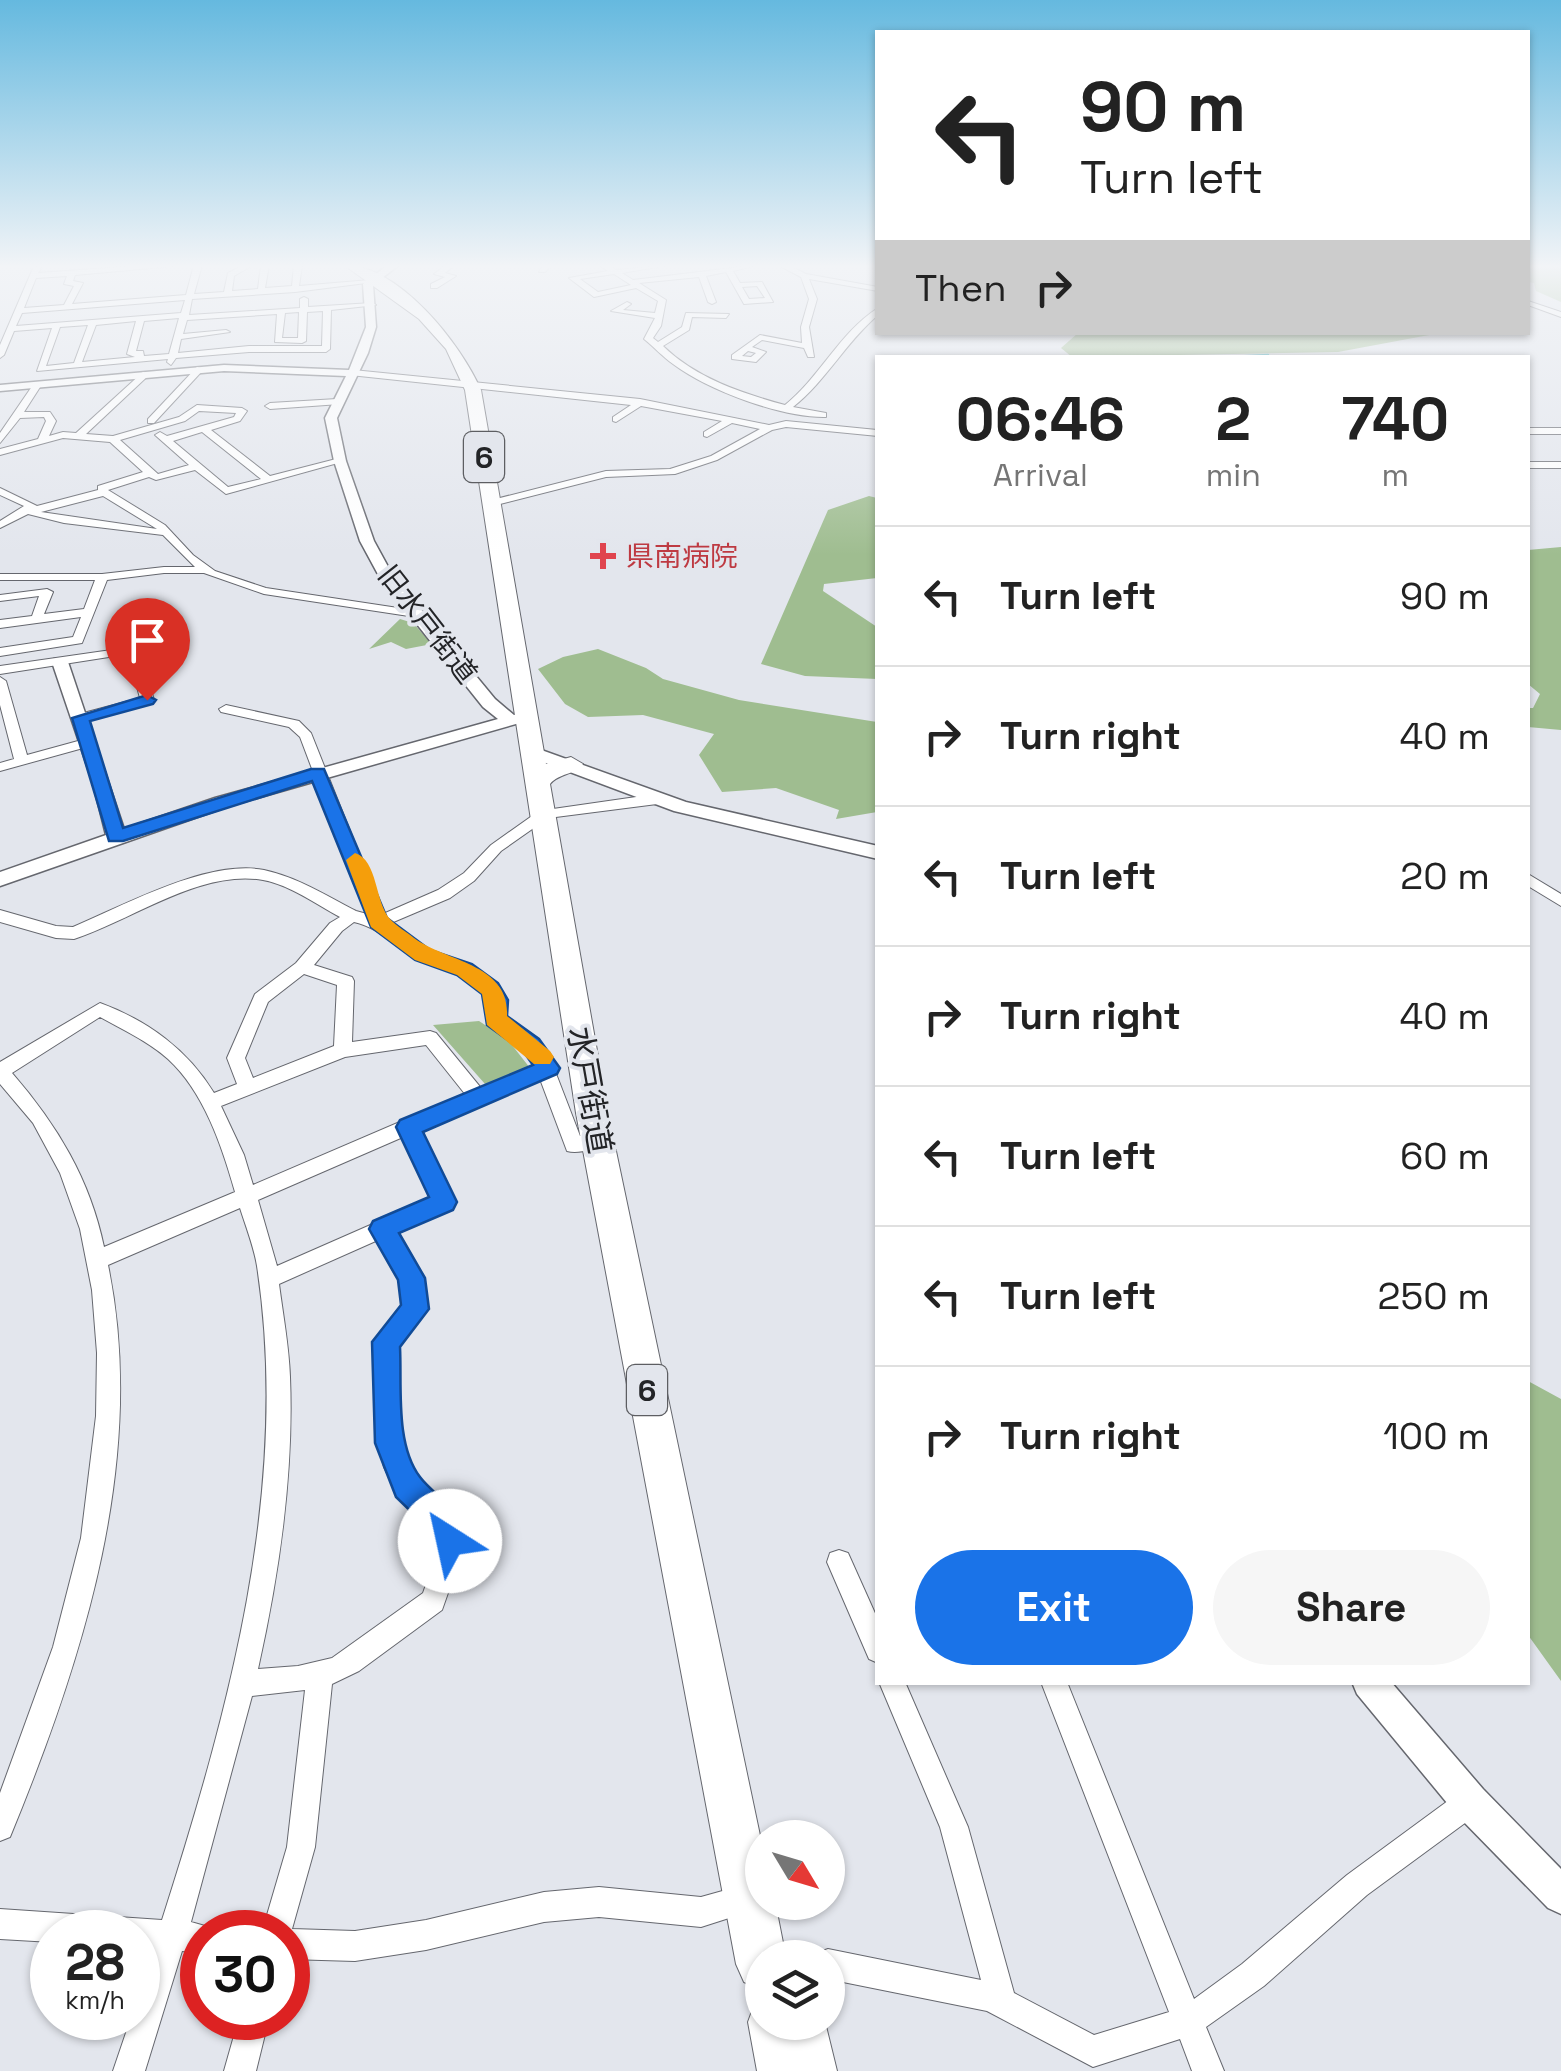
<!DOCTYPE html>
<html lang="en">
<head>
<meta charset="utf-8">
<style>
  :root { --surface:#fff; --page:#f6f6f6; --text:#222; --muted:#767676; --line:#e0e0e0; --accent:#1a73e8 }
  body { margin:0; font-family:"Space Grotesk","Noto Sans JP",sans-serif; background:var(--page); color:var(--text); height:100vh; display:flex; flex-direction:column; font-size:38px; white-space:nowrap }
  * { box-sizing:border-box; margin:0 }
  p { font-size:32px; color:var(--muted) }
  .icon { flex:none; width:55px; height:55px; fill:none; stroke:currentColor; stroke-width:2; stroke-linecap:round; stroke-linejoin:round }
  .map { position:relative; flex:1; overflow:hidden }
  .panel { position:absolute; left:875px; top:355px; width:655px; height:1330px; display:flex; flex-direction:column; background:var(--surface); border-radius:0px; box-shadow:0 2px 8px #0004 }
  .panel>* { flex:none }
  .banner { position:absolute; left:875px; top:30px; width:655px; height:305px; border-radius:0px; box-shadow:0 2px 8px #0004; background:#fff; color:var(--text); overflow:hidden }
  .needle { width:65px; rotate:128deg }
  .tools { position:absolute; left:745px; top:1820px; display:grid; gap:20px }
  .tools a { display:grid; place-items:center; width:100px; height:100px; border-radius:50%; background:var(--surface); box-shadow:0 2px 8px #0004; font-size:50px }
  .speed { position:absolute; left:30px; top:1910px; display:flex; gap:20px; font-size:50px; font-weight:700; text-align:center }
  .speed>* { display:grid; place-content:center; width:130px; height:130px; border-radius:50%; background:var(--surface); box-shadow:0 2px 8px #0004; line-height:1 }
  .speed small { font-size:25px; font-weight:400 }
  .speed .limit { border:15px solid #d22; background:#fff; color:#111 }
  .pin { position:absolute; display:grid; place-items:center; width:85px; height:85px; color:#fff; margin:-102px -42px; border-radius:50% 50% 50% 0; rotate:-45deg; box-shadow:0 0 10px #0007 }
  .pin .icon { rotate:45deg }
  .me { position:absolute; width:110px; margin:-55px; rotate:325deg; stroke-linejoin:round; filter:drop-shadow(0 0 8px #0008) }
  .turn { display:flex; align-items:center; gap:35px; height:210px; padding:0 40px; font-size:45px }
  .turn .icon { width:130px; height:130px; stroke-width:2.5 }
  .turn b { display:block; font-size:70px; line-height:85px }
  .then { display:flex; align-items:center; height:95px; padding:0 40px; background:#0003; gap:20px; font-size:38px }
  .eta { display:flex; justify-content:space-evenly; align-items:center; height:170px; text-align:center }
  .eta b { font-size:60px; font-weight:600; line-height:70px }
  .primary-button { display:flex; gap:20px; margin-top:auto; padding:20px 40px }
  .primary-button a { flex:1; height:115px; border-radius:60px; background:var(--accent); color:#fff; font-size:40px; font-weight:600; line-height:115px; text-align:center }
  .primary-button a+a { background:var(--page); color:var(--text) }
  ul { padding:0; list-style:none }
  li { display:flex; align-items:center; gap:30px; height:140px; padding:0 40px; border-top:2px solid var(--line) }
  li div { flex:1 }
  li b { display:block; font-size:38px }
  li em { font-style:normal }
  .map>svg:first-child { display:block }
  .green { fill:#9fbd90 }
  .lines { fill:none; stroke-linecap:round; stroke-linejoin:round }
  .stream { stroke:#40c1d1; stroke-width:2.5 }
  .minor-casing { stroke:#65676e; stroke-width:2 }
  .tertiary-casing { stroke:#65676e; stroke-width:3 }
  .trunk-casing { stroke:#65676e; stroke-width:2 }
  .minor { fill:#fff; fill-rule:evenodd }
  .tertiary { fill:#fff; fill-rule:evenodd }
  .trunk { fill:#fff; fill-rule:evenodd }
  .route { fill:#1a73e8; stroke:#114b97; stroke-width:2.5 }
  .slow { fill:#f59e0b }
  .health-dot { fill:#e0444e; stroke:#e3e6ed; stroke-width:4 }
  .labels { text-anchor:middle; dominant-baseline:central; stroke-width:8; stroke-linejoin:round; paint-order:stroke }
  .far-health-label { font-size:28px; fill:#be3a42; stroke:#e3e6ed; text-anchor:start }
  .far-street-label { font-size:28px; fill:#232427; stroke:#e3e6ed }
  .shield { fill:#e3e6ed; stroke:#5d5e62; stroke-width:2.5 }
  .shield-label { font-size:30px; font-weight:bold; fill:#232427 }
  .street-label { font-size:32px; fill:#232427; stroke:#e3e6ed }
</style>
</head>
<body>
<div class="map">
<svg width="1561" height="2071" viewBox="0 0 1561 2071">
  <rect width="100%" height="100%" fill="#e3e6ed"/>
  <path class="green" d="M 1528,265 L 1561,265 L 1561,302 L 1536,291 L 1534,283 L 1528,282 Z
    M 1078,333 L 1078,332 L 1440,333 L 1338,352 L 1072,357 L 1061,348 Z
    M 869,496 L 877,498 L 877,578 L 824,584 L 823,591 L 877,627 L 877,679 L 805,676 L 761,664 L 828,510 Z
    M 1561,547 L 1561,730 L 1528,727 L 1528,708 L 1533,708 L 1540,694 L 1528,684 L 1528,550 Z
    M 400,619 L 413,623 L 432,644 L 406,649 L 391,642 L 369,649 Z
    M 598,649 L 646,668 L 663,679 L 739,700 L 877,722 L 877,812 L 836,819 L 839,810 L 776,788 L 722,792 L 699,755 L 714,734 L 643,715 L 588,717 L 565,704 L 538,669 L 563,657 Z
    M 479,1021 L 508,1040 L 530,1068 L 485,1084 L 433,1025 Z
    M 1528,1381 L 1561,1399 L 1561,1681 L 1528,1635 Z"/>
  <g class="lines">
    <path class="stream" d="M 1211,358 L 1268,355"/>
    <g class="minor-casing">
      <path id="minor" d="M 150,265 L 184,265 L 75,275 L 73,281 L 83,283 L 72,304 L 186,295 L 194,265 L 202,265 L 194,294 L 224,292 L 228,273 L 244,265 L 253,265 L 234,276 L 232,291 L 258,289 L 261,265 L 269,265 L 265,288 L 292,286 L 294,265 L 302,265 L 299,286 L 370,280 L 374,282 L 295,292 L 192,299 L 189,315 L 300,308 L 300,299 L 304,297 L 308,299 L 308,307 L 372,303 L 376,305 L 331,310 L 330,349 L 326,352 L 249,352 L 176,358 L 171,365 L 167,362 L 168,359 L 37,371 L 52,328 L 14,331 L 4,355 L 0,358 L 0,345 L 34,266 L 41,268 L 38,273 ZM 67,276 L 64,284 L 74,286 L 64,305 L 24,308 L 36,278 ZM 185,300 L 181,313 L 16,326 L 22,313 ZM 323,311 L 322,346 L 249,346 L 178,353 L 181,339 L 230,332 L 226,330 L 183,334 L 187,320 L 277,314 L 275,342 L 302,343 L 306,341 L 307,312 ZM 299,312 L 298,338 L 282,338 L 285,313 ZM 179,318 L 169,354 L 144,356 L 143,351 L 136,351 L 144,321 ZM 136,321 L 127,354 L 135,357 L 82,362 L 96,325 ZM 88,325 L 74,363 L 46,366 L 60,327 Z
        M 446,265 L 455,265 L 445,273 L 456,276 L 437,288 L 431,288 L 431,284 L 445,277 L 434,274 Z
        M 543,265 L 552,265 L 545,272 L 539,272 Z
        M 599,265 L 608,265 L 616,270 L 669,265 L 622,273 L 633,280 L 757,265 L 733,271 L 740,283 L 762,282 L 773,302 L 744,304 L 726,272 L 706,276 L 716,302 L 712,304 L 708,302 L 699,277 L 639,283 L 666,300 L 661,326 L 653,338 L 658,342 L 682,327 L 686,313 L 729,314 L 726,318 L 692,317 L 689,330 L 663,346 C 696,378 741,393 785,405 C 820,377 840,332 878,308 L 878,315 C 846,342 826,381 793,407 L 826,413 L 826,417 C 783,418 709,391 673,364 C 663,357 654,347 644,339 L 655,318 L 611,311 L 627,302 L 631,304 L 623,310 L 655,313 L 658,301 L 636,288 L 594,297 L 569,278 L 608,271 ZM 614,274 L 631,285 L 598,292 L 580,279 ZM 757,286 L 765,298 L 749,299 L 742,287 Z
        M 778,265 L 788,265 L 806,274 L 878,287 L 878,291 L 809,279 L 817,299 L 809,327 L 814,357 L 808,357 L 804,348 L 762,340 L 752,347 L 766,352 L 756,362 L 732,359 L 732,355 L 760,335 L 802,343 L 801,327 L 809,299 L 801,277 ZM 748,351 L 756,353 L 751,357 L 742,356 Z
        M 1528,301 L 1561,312 L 1561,317 L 1528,305 Z
        M 197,367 L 204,369 L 154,423 L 148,423 L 148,419 Z
        M 353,370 L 640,399 L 769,425 L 786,421 L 877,430 L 878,436 L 786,427 L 772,430 L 717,460 L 675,474 L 606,477 L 492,506 L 488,505 L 488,501 L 606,471 L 670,469 L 711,456 L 760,429 L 732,423 L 707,437 L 704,436 L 704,432 L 722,421 L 641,406 L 616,422 L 613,421 L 613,417 L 631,405 L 350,375 Z
        M 143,372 L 150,374 L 86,434 L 113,436 L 179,417 L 197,405 L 242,408 L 247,411 L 240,421 L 211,430 L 270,476 L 340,458 L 345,461 L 226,494 L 195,470 L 156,480 L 149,477 L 108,490 L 165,525 L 193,555 L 215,571 L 266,588 L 418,611 L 424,615 L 422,618 L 264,594 L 204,573 L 164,573 L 107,580 L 82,643 L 0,656 L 0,648 L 73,637 L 81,617 L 0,628 L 0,620 L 32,616 L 39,596 L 0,601 L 0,595 L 47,589 L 53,592 L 44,614 L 84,609 L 95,580 L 0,580 L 0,574 L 102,574 L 164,567 L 195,567 L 163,535 L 64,523 L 28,514 L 0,528 L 0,521 L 24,506 L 0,495 L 0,488 L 37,506 L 98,490 L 98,486 L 143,472 L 110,442 L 63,438 L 0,455 L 0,449 L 38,439 L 46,421 L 44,417 L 20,418 L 0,443 L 0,433 L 35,382 L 42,384 L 24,412 L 50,412 L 56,421 L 49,436 L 63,432 L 76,433 ZM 199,411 L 236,413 L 234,417 L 167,436 L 160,432 L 155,435 L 189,465 L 158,474 L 120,440 L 185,421 ZM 202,432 L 261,479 L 228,487 L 173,441 ZM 103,496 L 157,529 L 41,512 Z
        M 337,399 L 340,404 L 270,409 L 265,406 L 270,403 Z
        M 1528,428 L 1561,428 L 1561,434 L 1528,434 Z
        M 1528,462 L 1561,462 L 1561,468 L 1528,468 Z
        M 167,642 L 171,643 L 171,649 L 140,653 L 154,700 L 152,703 L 81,722 L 76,721 L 76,715 L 140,698 L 128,654 L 0,674 L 0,666 Z
        M 0,677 L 6,681 L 27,755 L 89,738 L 94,739 L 94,745 L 0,771 L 0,763 L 14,759 L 0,705 Z
        M 226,705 L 299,721 L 311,733 L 383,914 L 438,890 L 464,873 L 491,845 L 539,811 L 657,794 L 664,799 L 657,804 L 548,818 L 501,851 L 474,881 L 450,898 L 391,923 C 403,932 416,944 429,951 C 461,967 509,968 504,1017 L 546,1049 L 557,1068 L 555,1071 L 580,1136 L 597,1132 L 604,1134 L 606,1140 L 604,1146 C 593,1149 578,1154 567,1151 L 540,1079 L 419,1130 L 454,1202 L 451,1208 L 395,1233 L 421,1278 L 426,1309 L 397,1346 L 400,1437 L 410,1468 L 445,1505 L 458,1523 L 463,1541 L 461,1556 L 442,1610 L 359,1671 L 332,1684 L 315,1847 L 292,1929 L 355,1931 L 426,1920 L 544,1892 L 599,1887 L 701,1897 L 744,1885 L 754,1890 L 759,1900 L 754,1910 L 701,1927 L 599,1917 L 544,1922 L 426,1950 L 355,1961 L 288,1959 L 288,1932 L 262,1932 L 287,1847 L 305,1690 L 252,1696 L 191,1922 L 212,1928 L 214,1932 L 202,1932 L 202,1953 L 182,1951 L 145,2071 L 113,2071 L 131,2018 L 138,2018 L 138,1997 L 153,1949 L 138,1948 L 138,1932 L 52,1932 L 52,1942 L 0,1939 L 0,1909 L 162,1920 C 229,1710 291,1488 257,1266 C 254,1247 246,1227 240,1208 L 108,1265 C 148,1458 83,1660 10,1837 L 0,1841 L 0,1793 L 53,1647 L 81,1538 L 96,1416 L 97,1353 L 92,1290 L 80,1229 L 60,1173 L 33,1123 L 0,1084 L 0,1062 L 100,1003 C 147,1020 188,1050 214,1093 L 237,1084 L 227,1058 L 255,994 L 296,963 L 330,923 L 340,917 C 316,904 290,885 263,880 C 201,869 132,920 74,939 L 56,938 L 0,922 L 0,910 L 56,926 L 73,927 C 125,905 208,859 264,870 C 297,877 327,896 356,911 L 367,914 L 300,737 L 289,727 L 221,712 L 219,709 ZM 354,922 C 380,928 393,945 415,958 C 438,971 467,971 485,994 C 491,1002 486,1014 489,1024 L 533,1058 L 535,1066 L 481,1088 L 436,1033 L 430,1031 L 352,1042 L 354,981 L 352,977 L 314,965 L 342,931 ZM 304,974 L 337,985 L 334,1046 L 253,1078 L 245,1058 L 268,1002 ZM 100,1017 C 123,1030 148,1041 168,1059 C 204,1092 222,1146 235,1192 L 104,1247 C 90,1179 57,1125 12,1073 ZM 426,1045 L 465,1094 L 253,1185 L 244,1155 L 221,1106 L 345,1057 ZM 403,1137 L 432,1198 L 277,1266 L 258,1200 ZM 378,1240 L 401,1280 L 404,1306 L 375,1342 L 377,1437 L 384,1467 L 393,1485 L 438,1535 L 436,1556 L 423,1593 L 332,1658 L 298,1666 L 258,1669 C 279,1575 294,1474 290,1377 C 289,1346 283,1315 279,1284 Z
        M 1528,874 L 1561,894 L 1561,906 L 1528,886 Z
        M 839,1550 L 848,1553 L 878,1620 L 878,1663 L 869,1659 L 827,1562 L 830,1553 Z
        M 879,1682 L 905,1682 L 968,1827 L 1014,1993 L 1094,2035 L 1169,2012 L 1041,1682 L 1067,1682 L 1194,1999 L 1242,1964 L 1347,1875 L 1460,1792 L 1470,1788 L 1480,1792 L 1484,1802 L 1480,1812 L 1367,1895 L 1264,1986 L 1206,2027 L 1224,2071 L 1192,2071 L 1180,2039 L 1093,2067 L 987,2011 L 828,1979 L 828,1958 L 816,1958 L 817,1953 L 828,1949 L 981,1980 L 940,1827 Z
        M 239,2018 L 269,2018 L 256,2071 L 224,2071 Z
        M 795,2022 L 825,2022 L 837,2071 L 805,2071 Z"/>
    </g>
    <g class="tertiary-casing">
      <path id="tertiary" d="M 388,265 L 399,265 L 373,285 L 376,327 L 368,353 L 337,418 L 346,461 L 374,541 L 392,574 L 495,699 L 514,715 L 528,713 L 537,718 L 229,806 L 0,886 L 0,872 L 106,835 L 93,783 L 52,662 L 54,659 L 68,662 L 124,829 L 215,798 L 498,719 L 483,707 L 380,578 L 360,541 L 334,461 L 325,418 L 346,376 L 224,371 L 0,391 L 0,385 L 224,365 L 349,370 L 366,327 L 363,284 Z
        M 533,747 L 686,802 L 878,846 L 878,859 L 674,811 L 527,756 L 524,752 Z
        M 1352,1682 L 1391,1682 L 1483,1789 L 1561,1869 L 1561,1914 L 1548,1908 L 1457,1815 L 1357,1694 Z"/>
    </g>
    <g class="trunk-casing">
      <path id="trunk" d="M 344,265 C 399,265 461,344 481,390 L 546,764 L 571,757 L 583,764 C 575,775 559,773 550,784 L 608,1113 L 762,1845 L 762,1902 L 775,1902 L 786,1958 L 762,1958 L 762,1990 L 744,1982 L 736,1964 L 576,1113 L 465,390 L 446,349 L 419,319 Z
        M 762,2000 L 762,2022 L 800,2022 L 811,2071 L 757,2071 L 748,2022 L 755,2003 Z"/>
    </g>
    <use href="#minor" class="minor"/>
    <use href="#tertiary" class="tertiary"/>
    <use href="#trunk" class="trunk"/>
  </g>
  <linearGradient id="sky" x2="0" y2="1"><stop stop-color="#65b9df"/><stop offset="0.48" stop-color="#f2f4f7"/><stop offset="1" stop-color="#f2f4f7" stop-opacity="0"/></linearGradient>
  <rect width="1561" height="555" fill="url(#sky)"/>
  <path class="route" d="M 147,695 L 156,700 L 153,704 L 90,721 L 123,828 L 311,769 L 324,769 L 387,918 L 430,950 L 472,964 L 498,983 L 508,1000 L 507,1016 L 539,1039 L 560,1068 L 557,1074 L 423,1132 L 457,1202 L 453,1210 L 399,1233 L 425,1278 L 429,1309 L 400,1347 C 402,1386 395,1444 420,1477 C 438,1501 477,1516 462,1552 L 450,1557 L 439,1552 L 433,1533 L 396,1497 L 375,1443 L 372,1342 L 401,1305 L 398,1280 L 369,1229 L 373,1221 L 429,1197 L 396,1127 L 400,1120 L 533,1065 L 523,1051 L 487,1025 L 482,994 L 457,975 L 415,960 L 371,927 L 312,781 L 123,841 L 109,841 L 72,718 Z"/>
  <path class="slow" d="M 355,853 C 378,860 375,903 390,919 C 396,926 407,932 414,938 C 447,962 510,964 507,1016 L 550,1051 L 554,1057 L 550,1064 L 534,1064 L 487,1025 L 482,994 L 457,975 L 415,960 L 371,927 L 346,860 Z"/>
  <path class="health-dot" d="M598 541h10v10h10v10h-10v10h-10v-10h-10v-10h10z"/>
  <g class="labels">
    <g class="far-health-label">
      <text x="626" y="556">県南病院</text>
    </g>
    <g class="far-street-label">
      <text transform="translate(428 624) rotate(52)">旧水戸街道</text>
    </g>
    <g class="shield">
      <rect x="464" y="432" width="40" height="50" rx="8"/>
      <rect x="627" y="1365" width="40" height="50" rx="8"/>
    </g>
    <g class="shield-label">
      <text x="484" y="457">6</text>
      <text x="647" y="1390">6</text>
    </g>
    <g class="street-label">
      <text transform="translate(590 1090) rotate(80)">水戸街道</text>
    </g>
  </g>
</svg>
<div class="tools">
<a><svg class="needle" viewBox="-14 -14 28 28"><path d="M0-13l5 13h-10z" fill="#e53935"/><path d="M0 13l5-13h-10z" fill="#767676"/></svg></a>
<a><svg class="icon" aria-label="layers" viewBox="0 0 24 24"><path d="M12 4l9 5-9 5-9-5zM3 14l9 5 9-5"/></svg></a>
</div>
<div class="speed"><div>28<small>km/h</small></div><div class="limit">30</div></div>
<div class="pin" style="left:147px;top:700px;background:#d93025"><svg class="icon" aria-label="arrive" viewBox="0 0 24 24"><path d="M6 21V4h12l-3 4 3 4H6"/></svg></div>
<svg class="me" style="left:450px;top:1541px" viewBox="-20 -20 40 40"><circle r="19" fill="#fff"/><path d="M0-13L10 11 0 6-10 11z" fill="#1a73e8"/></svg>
<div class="banner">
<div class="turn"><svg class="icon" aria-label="left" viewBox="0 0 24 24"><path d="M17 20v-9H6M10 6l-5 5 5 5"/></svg><div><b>90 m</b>Turn left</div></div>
<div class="then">Then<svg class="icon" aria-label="right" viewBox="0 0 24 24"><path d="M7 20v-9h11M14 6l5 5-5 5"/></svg></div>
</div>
<section class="panel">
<div class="eta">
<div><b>06:46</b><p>Arrival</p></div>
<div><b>2</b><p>min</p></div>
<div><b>740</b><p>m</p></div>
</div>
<ul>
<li><svg class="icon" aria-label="left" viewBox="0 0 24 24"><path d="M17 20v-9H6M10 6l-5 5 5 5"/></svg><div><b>Turn left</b></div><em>90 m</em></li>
<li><svg class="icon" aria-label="right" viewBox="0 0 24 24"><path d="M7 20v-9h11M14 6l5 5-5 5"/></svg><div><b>Turn right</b></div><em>40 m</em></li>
<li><svg class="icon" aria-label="left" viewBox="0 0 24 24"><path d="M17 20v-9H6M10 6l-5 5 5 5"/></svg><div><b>Turn left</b></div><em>20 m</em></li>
<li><svg class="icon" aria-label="right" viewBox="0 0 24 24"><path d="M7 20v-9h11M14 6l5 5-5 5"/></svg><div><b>Turn right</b></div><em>40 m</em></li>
<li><svg class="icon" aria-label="left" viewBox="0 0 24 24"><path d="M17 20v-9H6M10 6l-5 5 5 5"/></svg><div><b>Turn left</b></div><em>60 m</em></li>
<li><svg class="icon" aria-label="left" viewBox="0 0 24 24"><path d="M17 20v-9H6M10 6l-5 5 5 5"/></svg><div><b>Turn left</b></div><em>250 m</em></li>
<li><svg class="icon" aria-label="right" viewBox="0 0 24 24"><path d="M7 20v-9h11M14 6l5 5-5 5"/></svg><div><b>Turn right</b></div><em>100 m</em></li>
</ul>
<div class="primary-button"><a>Exit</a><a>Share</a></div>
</section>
</div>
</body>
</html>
